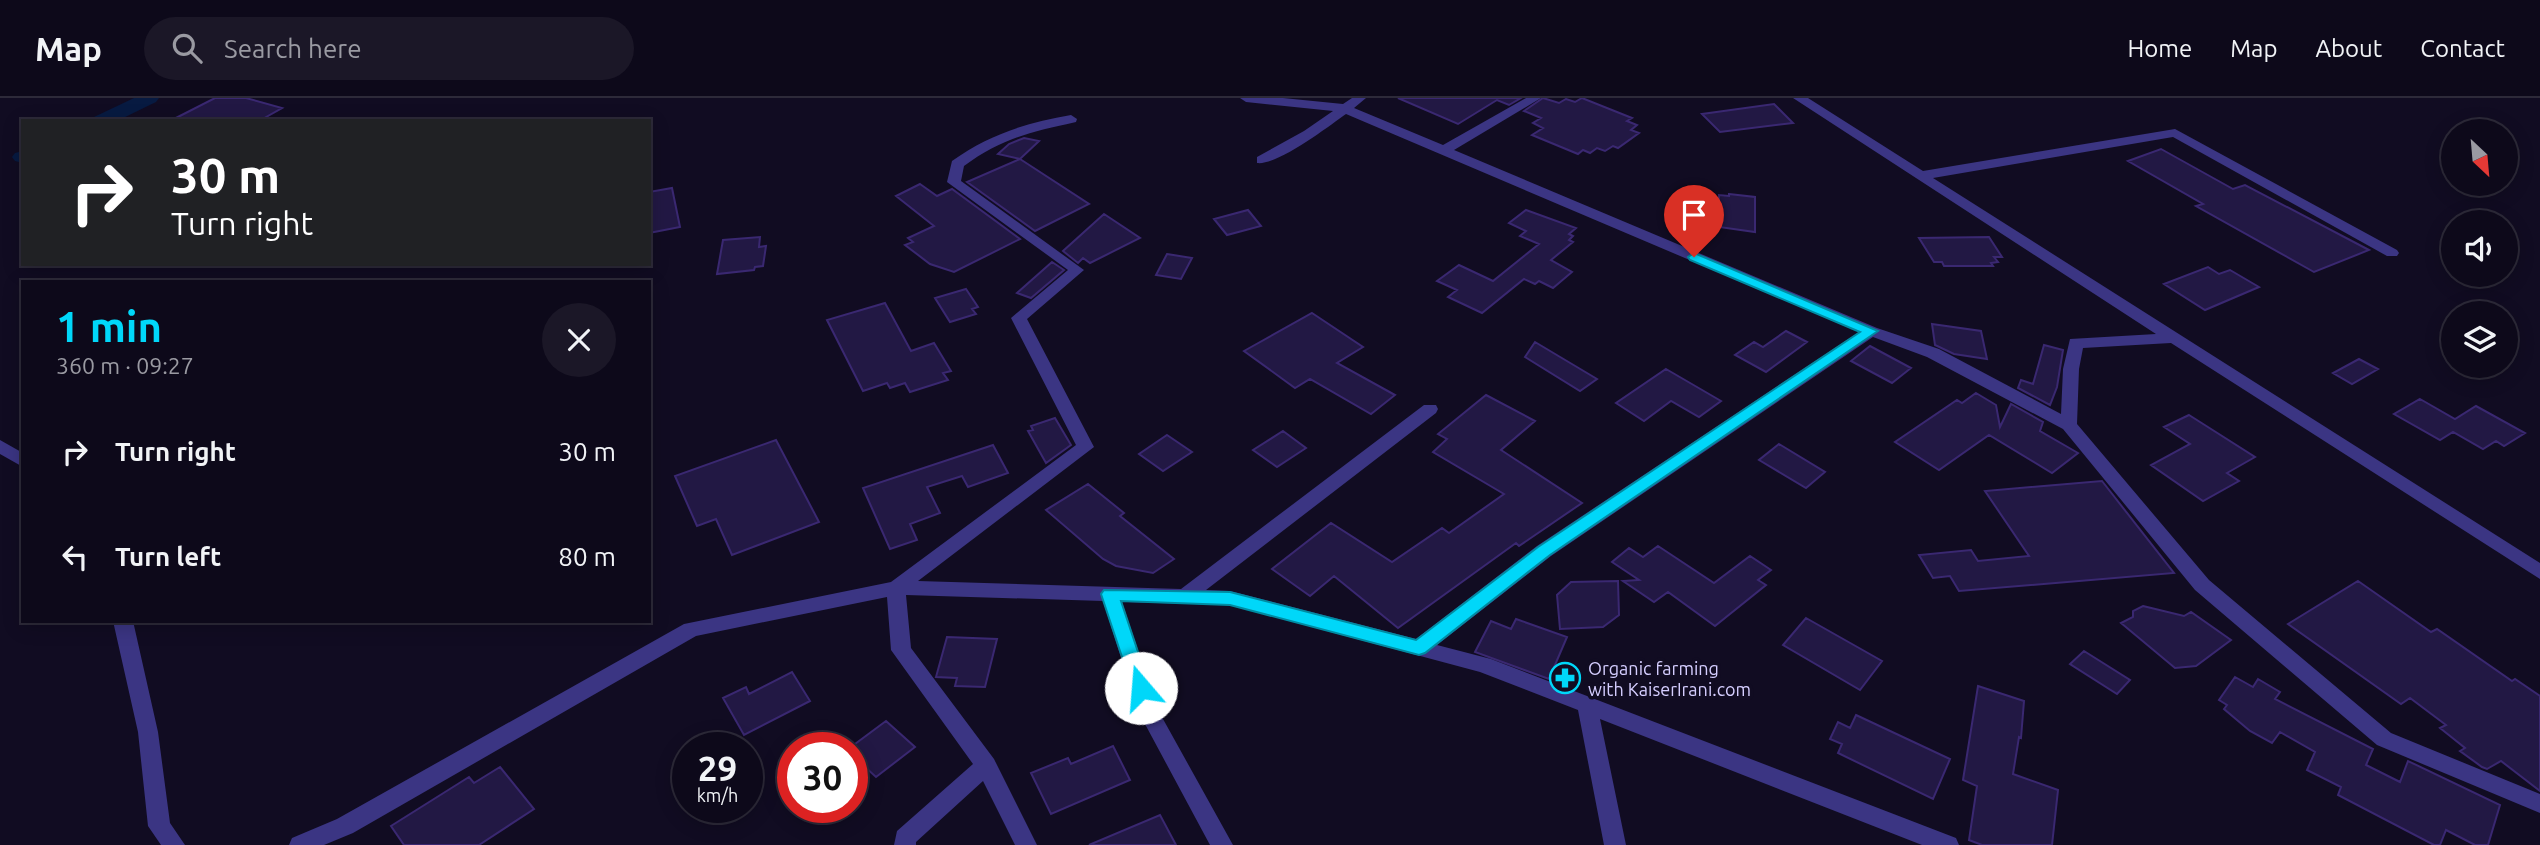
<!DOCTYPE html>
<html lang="en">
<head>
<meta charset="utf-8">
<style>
  :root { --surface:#0d091a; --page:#1b1727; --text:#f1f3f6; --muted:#9a9aa2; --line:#2d2a39; --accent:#00d7f9 }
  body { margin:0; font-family:Ubuntu,sans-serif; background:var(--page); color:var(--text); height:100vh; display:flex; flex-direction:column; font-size:26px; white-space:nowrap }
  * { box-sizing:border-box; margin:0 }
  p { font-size:23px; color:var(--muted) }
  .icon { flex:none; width:38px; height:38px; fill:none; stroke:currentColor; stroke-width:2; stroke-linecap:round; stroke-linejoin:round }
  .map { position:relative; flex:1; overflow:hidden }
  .panel { position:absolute; left:21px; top:182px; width:630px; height:343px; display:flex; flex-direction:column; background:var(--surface); border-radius:0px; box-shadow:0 4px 18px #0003,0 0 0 2px var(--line) }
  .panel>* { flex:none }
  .guide { position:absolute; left:21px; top:21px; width:630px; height:147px; border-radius:0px; box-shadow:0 4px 18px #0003,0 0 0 2px var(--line); background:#202124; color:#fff; overflow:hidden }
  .needle { width:46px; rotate:154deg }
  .buttons { position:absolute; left:2441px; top:21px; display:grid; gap:14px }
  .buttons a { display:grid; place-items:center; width:77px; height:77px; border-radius:50%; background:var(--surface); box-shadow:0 4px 18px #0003,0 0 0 2px var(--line); font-size:35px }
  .speed { position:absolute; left:672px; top:634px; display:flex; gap:14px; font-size:35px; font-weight:700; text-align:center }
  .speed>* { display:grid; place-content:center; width:91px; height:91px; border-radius:50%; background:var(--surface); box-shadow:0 4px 18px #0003,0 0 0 2px var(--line); line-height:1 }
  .speed small { font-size:18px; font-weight:400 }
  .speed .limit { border:10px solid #d22; background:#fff; color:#111 }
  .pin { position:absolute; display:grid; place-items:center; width:60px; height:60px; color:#fff; margin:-72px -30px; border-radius:50% 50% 50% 0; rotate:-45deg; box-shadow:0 0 7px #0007 }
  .pin .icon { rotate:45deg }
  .me { position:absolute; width:77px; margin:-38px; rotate:342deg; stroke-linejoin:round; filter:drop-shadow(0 0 5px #0008) }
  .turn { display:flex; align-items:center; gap:24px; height:147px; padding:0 35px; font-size:32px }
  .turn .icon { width:91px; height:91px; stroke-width:2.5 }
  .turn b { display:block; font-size:49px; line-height:60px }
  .round { display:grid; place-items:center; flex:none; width:74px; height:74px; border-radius:37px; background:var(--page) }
  .head { display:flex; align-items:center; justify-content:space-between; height:119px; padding:0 35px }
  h1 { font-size:42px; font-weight:700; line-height:52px; color:var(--accent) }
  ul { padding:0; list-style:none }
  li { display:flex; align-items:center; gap:21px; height:105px; padding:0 35px }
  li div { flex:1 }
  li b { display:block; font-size:26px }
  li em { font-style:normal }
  header { display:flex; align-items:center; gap:42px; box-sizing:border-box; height:98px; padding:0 35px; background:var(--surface); border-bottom:2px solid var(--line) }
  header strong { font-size:33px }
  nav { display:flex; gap:38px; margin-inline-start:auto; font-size:24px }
  .search { width:490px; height:63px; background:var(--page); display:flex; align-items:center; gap:18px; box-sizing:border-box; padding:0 24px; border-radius:38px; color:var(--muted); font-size:26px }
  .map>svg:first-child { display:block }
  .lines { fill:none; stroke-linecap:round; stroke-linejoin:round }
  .canal { fill:#071a41; fill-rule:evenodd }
  .building { fill:#221844; stroke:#3a2871; stroke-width:2 }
  .minor { fill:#3b3583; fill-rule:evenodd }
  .route { fill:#00d7f9; stroke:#008ca2; stroke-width:2 }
  .labels { text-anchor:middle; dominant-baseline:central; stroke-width:7; stroke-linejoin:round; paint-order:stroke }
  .poi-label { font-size:18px; fill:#d5ceff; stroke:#110c22; text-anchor:start }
</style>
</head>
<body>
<header>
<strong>Map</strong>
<div class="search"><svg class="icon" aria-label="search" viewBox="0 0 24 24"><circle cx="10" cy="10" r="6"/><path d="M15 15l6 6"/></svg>Search here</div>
<nav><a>Home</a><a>Map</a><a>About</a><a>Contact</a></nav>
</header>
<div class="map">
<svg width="2540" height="747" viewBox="0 0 2540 747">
  <rect width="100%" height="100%" fill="#110c22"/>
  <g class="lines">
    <path class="canal" d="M 134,0 L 159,0 L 156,4 L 117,23 L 91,23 L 94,19 Z
      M 23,53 L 23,65 L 15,63 L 12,59 L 15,55 Z"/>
  </g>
  <path class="building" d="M 215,0 L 246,0 L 282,10 L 259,23 L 239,20 L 235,23 L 170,23 Z
    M 1398,0 L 1521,0 L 1509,7 L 1497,2 L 1458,26 Z
    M 1543,0 L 1559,5 L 1566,1 L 1575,4 L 1582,0 L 1632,20 L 1627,23 L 1637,27 L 1631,32 L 1639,35 L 1618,50 L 1613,48 L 1605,53 L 1597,50 L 1590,55 L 1583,52 L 1578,56 L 1532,37 L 1543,30 L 1533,25 L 1541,20 L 1524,13 Z
    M 1774,6 L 1793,25 L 1720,34 L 1702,16 Z
    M 1024,40 L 1039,43 L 1020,61 L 998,56 L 1009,46 Z
    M 2161,51 L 2233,91 L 2245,87 L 2369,152 L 2314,174 L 2196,108 L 2203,106 L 2128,63 Z
    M 1020,61 L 1089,106 L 1035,133 L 967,84 Z
    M 920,86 L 937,98 L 952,91 L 1020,141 L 954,174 L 930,166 L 905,147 L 913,144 L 908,140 L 934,128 L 896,98 Z
    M 672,90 L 680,129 L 649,135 L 649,94 Z
    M 1729,96 L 1755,99 L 1755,134 L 1712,128 L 1714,103 L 1719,103 L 1719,97 L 1729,98 Z
    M 1248,112 L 1261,128 L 1227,137 L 1214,121 Z
    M 1526,112 L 1576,130 L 1569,136 L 1573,138 L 1569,142 L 1573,144 L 1551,162 L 1572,174 L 1553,190 L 1539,183 L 1535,186 L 1524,181 L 1482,215 L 1448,199 L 1457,192 L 1437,183 L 1459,167 L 1493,183 L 1539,146 L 1520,138 L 1526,133 L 1509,125 Z
    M 1104,116 L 1140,140 L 1090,165 L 1083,160 L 1078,165 L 1063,153 Z
    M 760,139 L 759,149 L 766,148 L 763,168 L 755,169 L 754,172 L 717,176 L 723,142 Z
    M 1989,139 L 2002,159 L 1994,159 L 1998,164 L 1991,165 L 1993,168 L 1944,168 L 1942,164 L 1934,164 L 1919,140 Z
    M 1167,156 L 1192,160 L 1181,181 L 1156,177 Z
    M 1052,164 L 1064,172 L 1031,200 L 1017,195 Z
    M 2208,169 L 2219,176 L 2230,172 L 2259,189 L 2205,212 L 2164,186 Z
    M 966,191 L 978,209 L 972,211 L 976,216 L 950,224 L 935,200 Z
    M 885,205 L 911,253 L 934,245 L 951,273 L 943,275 L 948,282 L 910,294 L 905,285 L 890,290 L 887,285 L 863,293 L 827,222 Z
    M 1312,215 L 1363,249 L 1337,265 L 1395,297 L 1371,316 L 1310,281 L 1295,290 L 1244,253 Z
    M 1932,226 L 1981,233 L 1987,261 L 1954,256 L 1935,247 Z
    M 1786,233 L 1807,244 L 1766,274 L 1735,257 L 1754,244 L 1763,249 Z
    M 1535,244 L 1597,281 L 1580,293 L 1525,259 Z
    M 2044,247 L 2063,252 L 2057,289 L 2050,307 L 2018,290 L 2021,282 L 2033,286 Z
    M 1870,248 L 1911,270 L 1892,285 L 1851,263 Z
    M 2359,261 L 2378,271 L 2352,286 L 2333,275 Z
    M 1666,271 L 1721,303 L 1699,319 L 1671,303 L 1644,323 L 1616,305 Z
    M 1976,295 L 1996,307 L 2000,329 L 2011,306 L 2043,324 L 2040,333 L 2078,355 L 2052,375 L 1989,337 L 1939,372 L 1895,344 L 1957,302 L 1962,305 Z
    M 1486,297 L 1535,323 L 1501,352 L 1582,405 L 1519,448 L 1516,445 L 1398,530 L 1334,478 L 1310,498 L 1272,471 L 1331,425 L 1392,464 L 1442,430 L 1449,435 L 1504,396 L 1433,354 L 1447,341 L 1438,336 Z
    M 2420,301 L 2455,321 L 2476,308 L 2525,335 L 2504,348 L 2496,343 L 2483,351 L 2453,334 L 2440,342 L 2394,316 Z
    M 2189,317 L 2255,359 L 2227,375 L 2239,383 L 2203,403 L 2151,367 L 2190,346 L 2164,329 Z
    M 1055,320 L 1071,347 L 1046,365 L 1028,333 L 1033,332 L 1031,328 Z
    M 1283,333 L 1306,350 L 1277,369 L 1253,352 Z
    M 1167,337 L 1192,354 L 1163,373 L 1139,356 Z
    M 776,342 L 819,424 L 732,457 L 716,421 L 697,428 L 675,378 Z
    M 1779,346 L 1825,374 L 1806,390 L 1759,362 Z
    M 993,347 L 1008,375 L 968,389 L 962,378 L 927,389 L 940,415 L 910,426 L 917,442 L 890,451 L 863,390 Z
    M 2102,383 L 2174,475 L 1959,493 L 1950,478 L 1933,480 L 1919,457 L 1971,452 L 1978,463 L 2029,458 L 1985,393 Z
    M 1088,386 L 1124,415 L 1120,418 L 1174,461 L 1153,475 L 1116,468 L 1103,461 L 1046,412 Z
    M 1658,448 L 1714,485 L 1750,458 L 1771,472 L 1758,482 L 1766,487 L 1715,528 L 1668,494 L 1654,504 L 1623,483 L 1639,482 L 1612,464 L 1629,450 L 1643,459 Z
    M 1618,483 L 1619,517 L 1603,529 L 1560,531 L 1557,497 L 1571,484 Z
    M 2358,483 L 2431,534 L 2437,531 L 2512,583 L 2515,581 L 2540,598 L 2540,693 L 2501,663 L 2487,671 L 2482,669 L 2460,653 L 2465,650 L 2440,630 L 2446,627 L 2410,600 L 2401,606 L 2288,526 Z
    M 2143,508 L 2184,518 L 2191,514 L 2231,542 L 2196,568 L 2175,570 L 2121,525 L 2133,519 L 2133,513 Z
    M 1806,520 L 1882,563 L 1860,592 L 1783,547 Z
    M 1516,521 L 1567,539 L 1549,581 L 1475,554 L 1491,523 L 1511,531 Z
    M 947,539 L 997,541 L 985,589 L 955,588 L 957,580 L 936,579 Z
    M 2084,553 L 2130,582 L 2117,596 L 2070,566 Z
    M 792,574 L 810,603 L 744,637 L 723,600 L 746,589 L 749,596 Z
    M 2235,579 L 2253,589 L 2258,581 L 2280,594 L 2275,601 L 2373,651 L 2366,667 L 2400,684 L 2408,663 L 2500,707 L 2488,747 L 2475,747 L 2446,732 L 2440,747 L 2434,747 L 2338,697 L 2341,689 L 2307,672 L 2315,654 L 2280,634 L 2272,645 L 2250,633 L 2224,611 L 2227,607 L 2219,602 Z
    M 1978,588 L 2024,603 L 2021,640 L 2019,639 L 2013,676 L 2058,692 L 2052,747 L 1982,747 L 1969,742 L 1977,688 L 1963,682 Z
    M 1856,617 L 1950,661 L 1933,701 L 1838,655 L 1842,646 L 1830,641 L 1838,624 L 1850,630 Z
    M 886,623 L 915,649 L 876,679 L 852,657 L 851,649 Z
    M 1113,648 L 1130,682 L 1051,716 L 1031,675 L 1068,660 L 1071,666 Z
    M 500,669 L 534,711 L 479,747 L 404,747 L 391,728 L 469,679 L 474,685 Z
    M 1160,717 L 1176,747 L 1089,747 Z"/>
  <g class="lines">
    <path class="minor" d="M 1240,0 L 1283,0 L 1343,6 L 1352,0 L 1366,0 L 1354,10 L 1443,47 L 1526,0 L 1541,0 L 1454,52 L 1877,230 L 1939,251 L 2061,316 L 2063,271 L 2070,241 L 2156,236 L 1793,0 L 1808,0 L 1923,73 L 2175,31 L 2397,152 L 2399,155 L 2397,158 L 2387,158 L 2173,39 L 1933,80 L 2540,465 L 2540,481 L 2171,245 L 2083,250 L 2079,271 L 2077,326 L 2209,482 L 2391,635 L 2540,696 L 2540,715 L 2377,647 L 2195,492 L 2063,331 L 1927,259 L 1873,239 L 1551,458 L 1437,547 L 1491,561 L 1956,740 L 1959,747 L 1922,747 L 1600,621 L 1626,747 L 1604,747 L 1578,612 L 1480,574 L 1230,507 L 1122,504 L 1158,612 L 1233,747 L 1210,747 L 1138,613 L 1103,503 L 906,497 L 911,550 L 994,661 L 1037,747 L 1015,747 L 983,683 L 916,744 L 916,747 L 894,747 L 897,733 L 973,666 L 891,552 L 887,499 L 696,538 L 353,735 L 324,747 L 289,747 L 292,740 L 337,721 L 684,526 L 891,484 L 1076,347 L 1011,220 L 1068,172 L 947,84 L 952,63 C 990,36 1026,25 1071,17 L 1077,21 L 1076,24 C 1031,34 1002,40 964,68 L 961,83 L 1084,172 L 1027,221 L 1094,349 L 918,483 L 1181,491 L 1424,307 L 1436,307 L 1438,311 L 1436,315 L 1206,492 L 1230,493 L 1416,541 L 1537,448 L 1859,234 L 1346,16 C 1329,28 1277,68 1257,65 L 1257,59 L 1304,33 L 1333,13 L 1246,4 Z
      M 0,342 L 23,355 L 23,369 L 0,356 Z
      M 113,523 L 133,523 L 158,634 L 170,725 L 185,747 L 161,747 L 148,728 L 138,634 Z"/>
  </g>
  <path class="route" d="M 1694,155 L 1878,233 L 1550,457 L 1425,555 L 1419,557 L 1230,507 L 1121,503 L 1150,590 L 1147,595 L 1141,597 L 1134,595 L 1101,496 L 1104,492 L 1230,494 L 1416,542 L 1538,449 L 1860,234 L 1690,162 L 1688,159 Z"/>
  <defs>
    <g id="pharmacy-ring" transform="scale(1.575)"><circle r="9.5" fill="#110c22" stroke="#00d7f9" stroke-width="1.5"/><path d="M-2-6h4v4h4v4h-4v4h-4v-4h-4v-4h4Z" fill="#00d7f9"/></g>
  </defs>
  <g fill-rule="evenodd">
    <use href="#pharmacy-ring" x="1565" y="580"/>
  </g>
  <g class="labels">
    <g class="poi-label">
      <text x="1588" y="570">Organic farming<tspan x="1588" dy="21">with KaiserIrani.com</tspan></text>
    </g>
  </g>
</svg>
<div class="buttons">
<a><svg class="needle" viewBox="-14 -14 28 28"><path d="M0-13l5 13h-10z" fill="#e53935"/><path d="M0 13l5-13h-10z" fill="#9a9aa2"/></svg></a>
<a><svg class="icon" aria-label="sound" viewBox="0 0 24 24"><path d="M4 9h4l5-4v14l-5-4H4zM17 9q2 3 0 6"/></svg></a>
<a><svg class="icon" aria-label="layers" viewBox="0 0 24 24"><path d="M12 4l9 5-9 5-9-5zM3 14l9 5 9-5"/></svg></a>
</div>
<div class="speed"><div>29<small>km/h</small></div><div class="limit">30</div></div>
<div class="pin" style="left:1694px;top:159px;background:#d93025"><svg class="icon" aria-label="arrive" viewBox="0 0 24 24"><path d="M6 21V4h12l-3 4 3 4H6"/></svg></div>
<svg class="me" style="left:1141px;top:590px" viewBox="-20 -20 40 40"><circle r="19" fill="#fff"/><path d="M0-13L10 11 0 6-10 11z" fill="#00d7f9"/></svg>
<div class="guide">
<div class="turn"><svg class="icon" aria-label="right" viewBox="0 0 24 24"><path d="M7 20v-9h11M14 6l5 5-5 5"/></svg><div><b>30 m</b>Turn right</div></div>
</div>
<section class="panel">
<div class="head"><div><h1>1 min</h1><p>360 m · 09:27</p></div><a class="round"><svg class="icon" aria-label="close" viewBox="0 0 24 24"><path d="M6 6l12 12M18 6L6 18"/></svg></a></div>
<ul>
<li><svg class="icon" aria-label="right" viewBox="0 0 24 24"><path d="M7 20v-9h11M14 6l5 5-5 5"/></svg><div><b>Turn right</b></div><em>30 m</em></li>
<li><svg class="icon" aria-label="left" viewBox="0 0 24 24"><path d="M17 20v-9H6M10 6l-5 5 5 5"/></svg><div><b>Turn left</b></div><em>80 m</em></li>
</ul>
</section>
</div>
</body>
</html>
